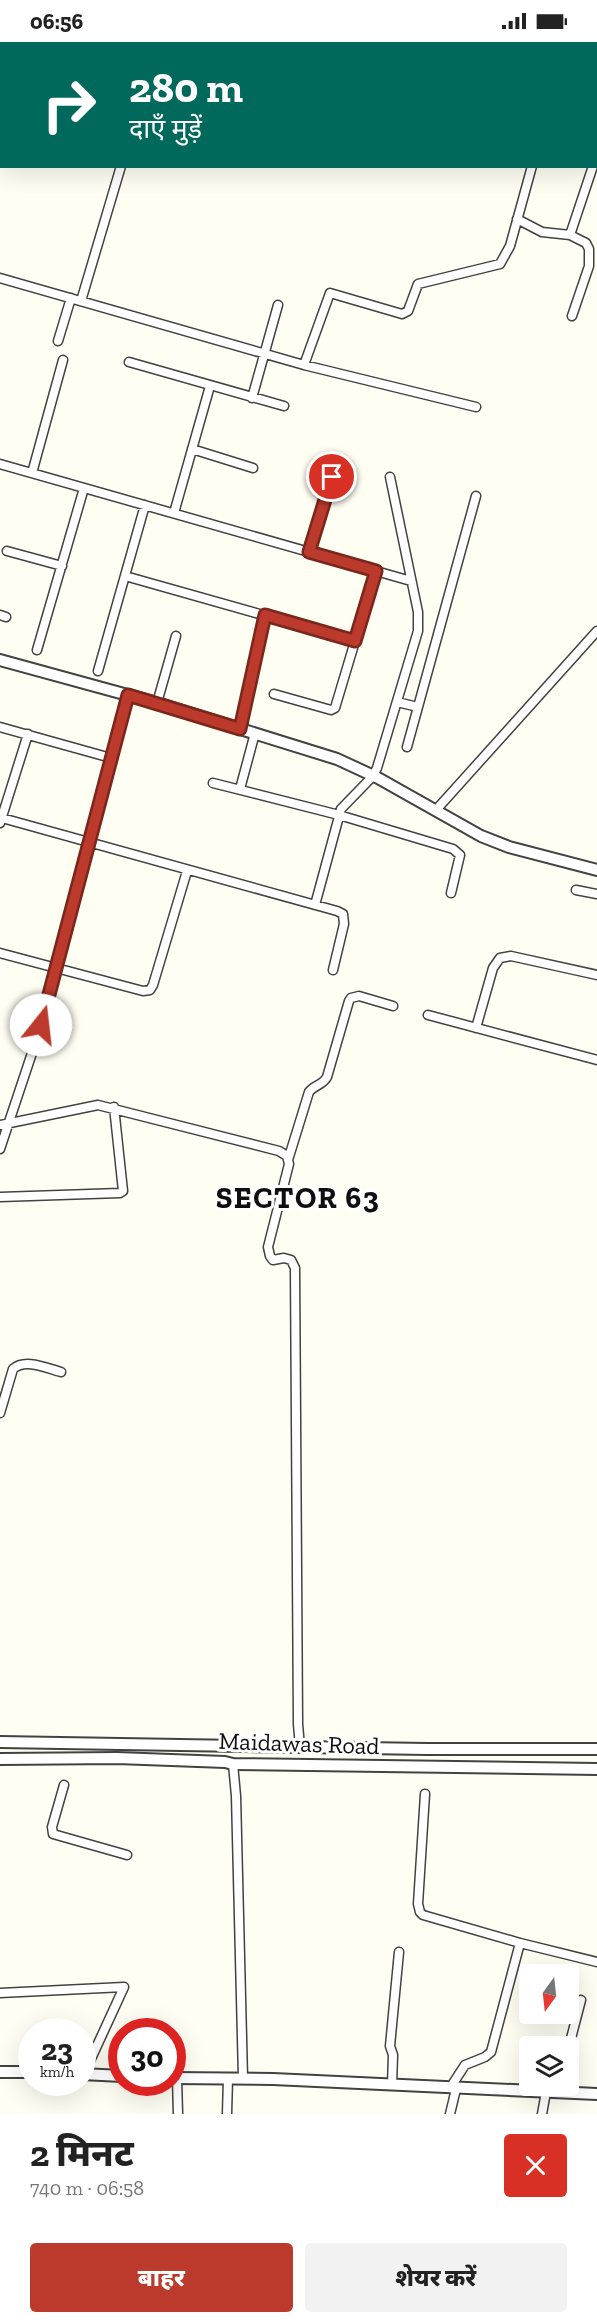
<!DOCTYPE html>
<html lang="hi">
<head>
<meta charset="utf-8">
<style>
  :root { --surface:#fff; --page:#f2f2f2; --text:#222; --muted:#767676; --accent:#bb3a2b }
  body { margin:0; font-family:"Zilla Slab","Noto Sans Devanagari",serif; background:var(--page); color:var(--text); height:100vh; display:flex; flex-direction:column; font-size:22px; white-space:nowrap }
  * { box-sizing:border-box; margin:0 }
  p { font-size:20px; color:var(--muted) }
  .icon { flex:none; width:33px; height:33px; fill:none; stroke:currentColor; stroke-width:2; stroke-linecap:round; stroke-linejoin:round }
  .map { position:relative; height:2072px; overflow:hidden }
  .side { display:flex; flex-direction:column; background:var(--surface); flex:1 }
  .side>* { flex:none }
  .guide { position:absolute; left:0px; top:0px; width:597px; height:126px; box-shadow:0 6px 24px #0002; background:#00695c; color:#fff; overflow:hidden }
  .needle { width:39px; rotate:195deg }
  .buttons { position:absolute; left:519px; top:1922px; display:grid; gap:12px }
  .buttons a { display:grid; place-items:center; width:60px; height:60px; border-radius:6px; background:var(--surface); box-shadow:0 6px 24px #0002; font-size:30px }
  .speed { position:absolute; left:18px; top:1976px; display:flex; gap:12px; font-size:30px; font-weight:700; text-align:center }
  .speed>* { display:grid; place-content:center; width:78px; height:78px; border-radius:50%; background:var(--surface); box-shadow:0 6px 24px #0002; line-height:1 }
  .speed small { font-size:15px; font-weight:400 }
  .speed .limit { border:9px solid #d22; background:#fff; color:#111 }
  .pin { position:absolute; display:grid; place-items:center; width:51px; height:51px; color:#fff; margin:-26px; border:3px solid #fff; border-radius:50%; box-shadow:0 2px 6px #0007 }
  .me { position:absolute; width:66px; margin:-33px; rotate:16deg; stroke-linejoin:round; filter:drop-shadow(0 0 4px #0008) }
  .turn { display:flex; align-items:center; gap:21px; height:126px; padding:0 30px; font-size:27px }
  .turn .icon { width:78px; height:78px; stroke-width:2.5 }
  .turn b { display:block; font-size:42px; line-height:51px }
  .round { display:grid; place-items:center; flex:none; width:63px; height:63px; border-radius:6px; background:var(--page) }
  .headline { display:flex; align-items:center; justify-content:space-between; height:102px; padding:0 30px }
  h1 { font-size:36px; font-weight:800; line-height:45px }
  .cta { display:flex; gap:12px; margin-top:auto; padding:12px 30px }
  .cta a { flex:1; height:69px; border-radius:6px; background:var(--accent); color:#fff; font-size:24px; font-weight:800; line-height:69px; text-align:center }
  .cta a+a { background:var(--page); color:var(--text) }
  .status { display:flex; justify-content:space-between; align-items:center; height:42px; padding:0 30px; background:var(--surface); direction:ltr }
  .status svg { height:16px; fill:currentColor }
  .map>svg:first-child { display:block }
  .lines { fill:none; stroke-linecap:round; stroke-linejoin:round }
  .minor-casing { stroke:#424242; stroke-width:11 }
  .tertiary-casing { stroke:#424242; stroke-width:14 }
  .minor { stroke:#fff; stroke-width:8 }
  .tertiary { stroke:#fff; stroke-width:10 }
  .route-casing { stroke:#7a261c; stroke-width:15 }
  .route { stroke:#bb3a2b; stroke-width:10 }
  .labels { text-anchor:middle; dominant-baseline:central; stroke-width:6; stroke-linejoin:round; paint-order:stroke }
  .street-label { font-size:24px; fill:#0f0f0f; stroke:#fff }
  .district-label { font-size:30px; font-weight:bold; letter-spacing:1.5px; fill:#0f0f0f; stroke:#fff }
</style>
</head>
<body>
<div class="status"><b>06:56</b><svg viewBox="0 0 49 12"><path d="M0 12V9h3v3zM5 12V6h3v6zM10 12V3h3v9zM15 12V0h3v12zM26 1h20v11H26zM47 4h2v5h-2z"/></svg></div>
<div class="map">
<svg width="597" height="2072" viewBox="0 0 597 2072">
  <rect width="100%" height="100%" fill="#fefef2"/>
  <g class="lines">
    <g class="minor-casing">
      <path id="minor" d="M 596,116 L 597,112
        M 517,177 L 542,190 L 570,193 L 586,201 L 589,207 L 589,224 L 572,274
        M 570,193 L 593,124
        M 0,236 L 304,323 L 476,365
        M 81,259 L 121,124
        M 58,299 L 71,256
        M 129,320 L 284,364
        M 304,323 L 330,251 L 402,272 L 408,269 L 418,242 L 500,222 L 510,204 L 532,124
        M 252,356 L 278,263
        M 192,407 L 253,426
        M 0,422 L 411,539
        M 32,431 L 63,318
        M 174,471 L 210,344
        M 7,509 L 62,524
        M 309,510 L 337,416
        M 125,534 L 355,599
        M 0,573 L 6,575
        M 37,608 L 84,446
        M 98,629 L 145,463
        M 274,652 L 331,668 L 335,666 L 376,529
        M 397,660 L 418,665
        M 157,661 L 176,594
        M 0,685 L 111,716
        M 240,687 L 265,573
        M 407,705 L 476,454
        M 213,741 L 339,773 L 453,807 L 460,813 L 451,851
        M 240,747 L 255,691
        M 436,768 L 597,589
        M 2,776 L 337,869 L 343,872 L 344,882 L 333,928
        M 0,781 L 28,692
        M 576,848 L 597,852
        M 315,863 L 341,767 L 373,734 L 377,726 L 418,589 L 418,570 L 390,435
        M 0,911 L 143,949 L 150,948 L 153,943 L 187,829
        M 428,973 L 597,1018
        M 476,986 L 493,926 L 500,916 L 511,914 L 597,933
        M 0,1083 L 98,1063 L 279,1109 L 287,1114 L 289,1122 L 268,1205 L 270,1214 L 273,1218 L 284,1216 L 291,1218 L 295,1226 L 298,1682 L 300,1705
        M 0,1107 L 35,1002 L 57,927 L 128,653
        M 288,1118 L 309,1050 C 314,1043 323,1043 327,1035 L 349,959 L 351,956 L 359,954 L 393,964
        M 0,1155 L 120,1151 L 123,1149 L 114,1065
        M 0,1371 L 13,1327 C 25,1316 46,1326 61,1330
        M 233,1722 L 236,1754 L 243,2036
        M 64,1743 L 52,1785 L 53,1792 L 127,1813
        M 425,1752 L 418,1862 L 420,1870 L 423,1873 L 520,1901
        M 0,1951 L 124,1945 L 84,2032
        M 568,2008 L 581,1958
        M 177,2036 L 178,2072
        M 392,2043 L 393,2013 L 390,2004 L 399,1910
        M 450,2046 L 465,2023 L 485,2015 L 491,2010 L 520,1901 L 597,1920
        M 227,2072 L 228,2036
        M 450,2072 L 456,2047
        M 542,2072 L 546,2050"/>
    </g>
    <g class="tertiary-casing">
      <path id="tertiary" d="M 0,618 L 157,661 L 337,717 L 378,736 L 481,794 L 509,805 L 597,828
        M 0,1700 L 427,1707 L 597,1707
        M 0,1717 L 117,1716 L 225,1720 L 233,1722 L 597,1727
        M 0,2030 L 32,2030
        M 82,2032 L 122,2034
        M 172,2036 L 273,2037 L 597,2052"/>
    </g>
    <use href="#minor" class="minor"/>
    <use href="#tertiary" class="tertiary"/>
  </g>
  <g class="lines">
    <g class="route-casing">
      <path id="route" d="M 41,983 L 128,653 L 240,687 L 265,573 L 355,599 L 376,529 L 309,510 L 332,435"/>
    </g>
    <use href="#route" class="route"/>
  </g>
  <g class="labels">
    <g class="street-label">
      <text transform="translate(299 1701) rotate(2)">Maidawas Road</text>
    </g>
    <g class="district-label">
      <text x="298" y="1156">SECTOR 63</text>
    </g>
  </g>
</svg>
<div class="buttons">
<a><svg class="needle" viewBox="-14 -14 28 28"><path d="M0-13l5 13h-10z" fill="#e53935"/><path d="M0 13l5-13h-10z" fill="#767676"/></svg></a>
<a><svg class="icon" aria-label="layers" viewBox="0 0 24 24"><path d="M12 4l9 5-9 5-9-5zM3 14l9 5 9-5"/></svg></a>
</div>
<div class="speed"><div>23<small>km/h</small></div><div class="limit">30</div></div>
<div class="pin" style="left:332px;top:435px;background:#d93025"><svg class="icon" aria-label="arrive" viewBox="0 0 24 24"><path d="M6 21V4h12l-3 4 3 4H6"/></svg></div>
<svg class="me" style="left:41px;top:983px" viewBox="-20 -20 40 40"><circle r="19" fill="#fff"/><path d="M0-13L10 11 0 6-10 11z" fill="#bb3a2b"/></svg>
<div class="guide">
<div class="turn"><svg class="icon" aria-label="right" viewBox="0 0 24 24"><path d="M7 20v-9h11M14 6l5 5-5 5"/></svg><div><b>280 m</b>दाएँ मुड़ें</div></div>
</div>
</div>
<section class="side">
<div class="headline"><div><h1>2 मिनट</h1><p>740 m · 06:58</p></div><a class="round" style="background:#d93025;color:#fff"><svg class="icon" aria-label="close" viewBox="0 0 24 24"><path d="M6 6l12 12M18 6L6 18"/></svg></a></div>
<div class="cta"><a>बाहर</a><a>शेयर करें</a></div>
</section>
</body>
</html>
